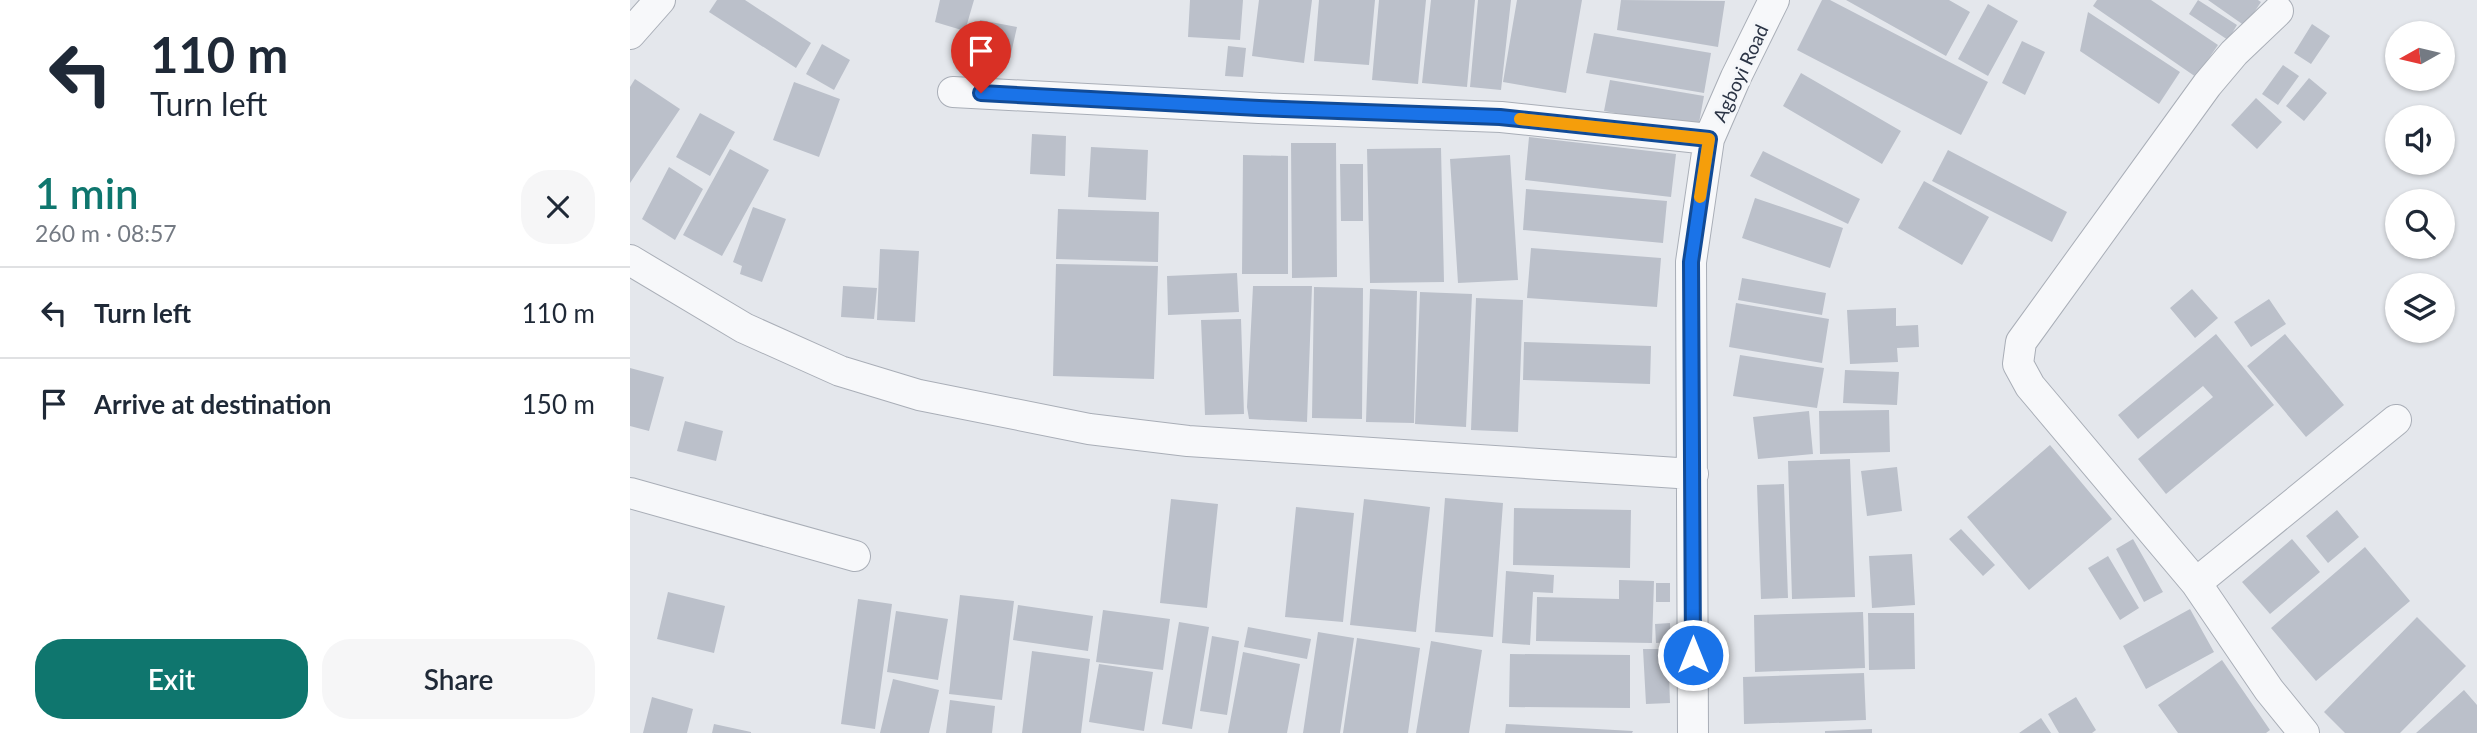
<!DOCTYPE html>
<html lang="en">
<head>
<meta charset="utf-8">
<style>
  :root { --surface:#fff; --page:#f6f6f7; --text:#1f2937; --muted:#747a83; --line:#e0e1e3; --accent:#0f766e }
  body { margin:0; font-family:Lato,sans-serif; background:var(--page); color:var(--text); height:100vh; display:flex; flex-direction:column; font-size:26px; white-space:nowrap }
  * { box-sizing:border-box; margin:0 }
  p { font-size:23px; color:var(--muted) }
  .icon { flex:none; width:38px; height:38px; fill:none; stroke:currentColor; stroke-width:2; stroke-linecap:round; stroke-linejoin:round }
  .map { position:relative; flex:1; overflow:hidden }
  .sheet { display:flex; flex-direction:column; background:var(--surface); width:630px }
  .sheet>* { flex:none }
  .guide { background:#fff; color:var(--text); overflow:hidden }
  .needle { width:46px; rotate:262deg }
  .tools { position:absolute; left:1755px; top:21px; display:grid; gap:14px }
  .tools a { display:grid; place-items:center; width:70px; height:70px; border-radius:50%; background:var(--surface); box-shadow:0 2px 5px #0004; font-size:35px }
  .pin { position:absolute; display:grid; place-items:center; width:60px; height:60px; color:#fff; margin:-72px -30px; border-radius:50% 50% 50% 0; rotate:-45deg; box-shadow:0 0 7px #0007 }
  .pin .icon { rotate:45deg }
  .me { position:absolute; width:77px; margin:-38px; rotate:0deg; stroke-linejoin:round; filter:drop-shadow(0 0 5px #0008) }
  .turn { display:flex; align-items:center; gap:24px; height:147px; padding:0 35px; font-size:32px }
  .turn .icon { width:91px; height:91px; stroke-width:2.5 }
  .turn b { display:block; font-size:49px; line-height:60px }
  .round { display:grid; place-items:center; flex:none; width:74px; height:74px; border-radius:28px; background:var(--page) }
  .overview { display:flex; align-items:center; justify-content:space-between; height:119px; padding:0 35px }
  h1 { font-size:42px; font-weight:600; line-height:52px; color:var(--accent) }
  .action { display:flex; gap:14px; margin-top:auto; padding:14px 35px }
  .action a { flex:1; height:80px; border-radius:28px; background:var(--accent); color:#fff; font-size:28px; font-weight:600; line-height:80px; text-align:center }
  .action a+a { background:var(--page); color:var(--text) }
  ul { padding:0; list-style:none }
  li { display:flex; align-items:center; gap:21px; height:91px; padding:0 35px; border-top:2px solid var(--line) }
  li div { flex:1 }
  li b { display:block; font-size:26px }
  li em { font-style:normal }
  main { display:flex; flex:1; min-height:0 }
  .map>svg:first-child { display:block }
  .building { fill:#bbc0ca }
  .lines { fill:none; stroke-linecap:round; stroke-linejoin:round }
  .street-casing { stroke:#a9aeb7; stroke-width:32 }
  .street { stroke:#f7f8fa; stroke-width:30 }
  .route-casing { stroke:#114b97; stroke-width:18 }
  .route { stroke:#1a73e8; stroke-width:12 }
  .slow { stroke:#f59e0b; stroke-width:12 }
  .labels { text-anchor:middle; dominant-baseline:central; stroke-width:6; stroke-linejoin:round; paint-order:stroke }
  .street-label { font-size:19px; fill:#2b3445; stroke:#f4f6f9 }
</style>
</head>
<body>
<main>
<section class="sheet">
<div class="guide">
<div class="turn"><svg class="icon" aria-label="left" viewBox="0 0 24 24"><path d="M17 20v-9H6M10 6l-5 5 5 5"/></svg><div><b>110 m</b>Turn left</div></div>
</div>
<div class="overview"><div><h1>1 min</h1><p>260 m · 08:57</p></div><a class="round"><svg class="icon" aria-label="close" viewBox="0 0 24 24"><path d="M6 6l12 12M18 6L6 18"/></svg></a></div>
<ul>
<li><svg class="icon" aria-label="left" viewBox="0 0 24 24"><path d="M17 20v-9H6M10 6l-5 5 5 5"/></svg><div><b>Turn left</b></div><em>110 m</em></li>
<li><svg class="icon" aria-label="arrive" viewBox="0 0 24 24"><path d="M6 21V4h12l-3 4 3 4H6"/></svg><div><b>Arrive at destination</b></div><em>150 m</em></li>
</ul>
<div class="action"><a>Exit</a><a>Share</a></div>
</section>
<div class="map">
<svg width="1847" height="733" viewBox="0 0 1847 733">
  <rect width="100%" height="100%" fill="#e4e7ec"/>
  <path class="building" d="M 87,0 L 115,0 L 181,43 L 166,68 L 79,12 Z
    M 310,0 L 344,0 L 335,31 L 305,22 Z
    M 560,0 L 613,0 L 610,40 L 558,37 Z
    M 629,0 L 682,0 L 674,63 L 622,56 Z
    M 689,0 L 745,0 L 739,65 L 684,61 Z
    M 749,0 L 796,0 L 788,84 L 742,80 Z
    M 801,0 L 845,0 L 837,87 L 792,83 Z
    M 848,0 L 881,0 L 871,90 L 840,87 Z
    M 887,0 L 952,0 L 936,93 L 873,82 Z
    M 991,0 L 1095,1 L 1088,47 L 987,30 Z
    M 1192,0 L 1200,0 L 1358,82 L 1331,135 L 1167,50 Z
    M 1216,0 L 1319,0 L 1340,12 L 1316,56 Z
    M 1467,0 L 1521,0 L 1588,45 L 1566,77 L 1463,6 Z
    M 1568,0 L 1607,25 L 1598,40 L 1559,14 Z
    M 1578,0 L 1628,0 L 1631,2 L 1615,26 Z
    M 1358,4 L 1388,21 L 1358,76 L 1328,59 Z
    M 1458,12 L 1550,72 L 1529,104 L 1450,51 Z
    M 350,20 L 387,27 L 380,58 L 344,50 Z
    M 1682,24 L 1700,36 L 1681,64 L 1664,53 Z
    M 964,33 L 1081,53 L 1074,93 L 956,73 Z
    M 1392,41 L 1415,52 L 1395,95 L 1372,83 Z
    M 192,44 L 220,60 L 204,90 L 176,74 Z
    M 598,46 L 616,48 L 613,77 L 595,76 Z
    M 1653,65 L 1669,76 L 1648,105 L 1632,94 Z
    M 1171,73 L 1271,131 L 1252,164 L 1153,106 Z
    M 1679,78 L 1697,93 L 1674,121 L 1656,106 Z
    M 5,79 L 50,109 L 0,183 L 0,87 Z
    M 980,80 L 1074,96 L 1068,128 L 974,111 Z
    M 164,82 L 210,99 L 189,157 L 143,140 Z
    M 1626,98 L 1652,122 L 1627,149 L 1601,125 Z
    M 70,113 L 105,132 L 80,176 L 46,157 Z
    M 402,134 L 436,136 L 435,176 L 400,174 Z
    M 899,137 L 1046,154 L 1041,197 L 895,180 Z
    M 661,143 L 706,143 L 707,277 L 662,278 Z
    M 461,147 L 518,150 L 516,200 L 458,197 Z
    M 811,148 L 814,282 L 740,283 L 737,149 Z
    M 100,149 L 139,170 L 92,256 L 53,235 Z
    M 1318,150 L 1437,212 L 1422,242 L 1302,181 Z
    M 1133,151 L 1230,199 L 1218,224 L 1120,176 Z
    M 613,155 L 658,156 L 658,274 L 612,274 Z
    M 880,155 L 888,280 L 828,283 L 820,159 Z
    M 710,164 L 733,164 L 733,221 L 711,221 Z
    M 39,167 L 73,189 L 45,240 L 12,219 Z
    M 1294,181 L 1359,217 L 1332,265 L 1268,228 Z
    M 896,189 L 1037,201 L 1033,243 L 893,230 Z
    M 1125,198 L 1213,228 L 1200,268 L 1112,238 Z
    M 123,207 L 156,219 L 132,282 L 110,274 L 112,266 L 103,262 Z
    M 428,209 L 529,212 L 528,262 L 426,259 Z
    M 901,248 L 1031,258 L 1027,307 L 897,298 Z
    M 250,249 L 289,251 L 285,322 L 247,320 Z
    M 426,264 L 528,266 L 524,379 L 423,376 Z
    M 607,273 L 609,312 L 538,315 L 537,276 Z
    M 1112,278 L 1196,293 L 1192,315 L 1108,300 Z
    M 213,286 L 247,288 L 244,319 L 211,317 Z
    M 623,286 L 682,286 L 677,422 L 619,419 L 617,407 Z
    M 684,287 L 733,288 L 732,419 L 682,418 Z
    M 740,289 L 787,291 L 784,423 L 736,422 Z
    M 1562,289 L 1588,318 L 1565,338 L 1540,308 Z
    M 790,292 L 842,294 L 836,427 L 785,424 Z
    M 846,298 L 893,300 L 888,432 L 841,430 Z
    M 1639,299 L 1656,324 L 1621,347 L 1604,322 Z
    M 1106,303 L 1199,319 L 1192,363 L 1099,347 Z
    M 1266,308 L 1266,326 L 1288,325 L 1289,347 L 1267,348 L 1268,362 L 1220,364 L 1217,310 Z
    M 611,319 L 614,414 L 575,415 L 571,320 Z
    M 1586,334 L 1644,405 L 1536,494 L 1508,459 L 1583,397 L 1573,386 L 1508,439 L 1488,415 Z
    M 1655,334 L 1714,405 L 1676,437 L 1617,366 Z
    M 894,342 L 1021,346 L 1020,384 L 893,380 Z
    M 1110,355 L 1194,368 L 1187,408 L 1103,396 Z
    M 0,368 L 34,377 L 19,431 L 0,426 Z
    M 1215,370 L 1269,372 L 1267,405 L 1213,403 Z
    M 1259,410 L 1260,452 L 1190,454 L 1189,411 Z
    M 1179,411 L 1183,454 L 1128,459 L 1123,417 Z
    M 55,421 L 93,431 L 86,461 L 47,451 Z
    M 1420,445 L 1482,519 L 1399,590 L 1337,517 Z
    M 1220,459 L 1225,597 L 1162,599 L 1158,461 Z
    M 1267,467 L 1272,511 L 1237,516 L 1231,471 Z
    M 1154,484 L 1158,598 L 1131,599 L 1127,485 Z
    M 815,498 L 873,503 L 863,637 L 805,632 Z
    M 541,499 L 588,504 L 577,608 L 530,603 Z
    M 734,499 L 800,507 L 786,632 L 720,625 Z
    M 666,507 L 724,513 L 713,622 L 655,617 Z
    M 884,508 L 1001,510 L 1000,568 L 883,565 Z
    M 1707,510 L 1729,537 L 1698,563 L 1676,536 Z
    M 1331,529 L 1365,565 L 1353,576 L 1319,539 Z
    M 1503,539 L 1533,592 L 1514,602 L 1486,549 Z
    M 1662,539 L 1690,572 L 1640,614 L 1612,582 Z
    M 1735,547 L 1780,601 L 1686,681 L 1641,628 Z
    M 1282,554 L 1285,605 L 1242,608 L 1239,556 Z
    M 1478,556 L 1509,608 L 1490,620 L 1458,568 Z
    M 876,571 L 924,575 L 923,593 L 903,592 L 900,645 L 872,643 Z
    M 989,580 L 1024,581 L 1022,643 L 906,641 L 907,597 L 989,599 Z
    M 1026,583 L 1040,583 L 1040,602 L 1026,602 Z
    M 38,592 L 95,606 L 84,653 L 27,639 Z
    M 330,595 L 384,601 L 372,700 L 319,694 Z
    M 228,599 L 262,604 L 245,729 L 211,724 Z
    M 388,605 L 463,616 L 458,651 L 383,640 Z
    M 1560,609 L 1584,652 L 1516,689 L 1493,646 Z
    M 473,610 L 540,619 L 533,670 L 466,662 Z
    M 266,611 L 318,619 L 308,680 L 257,672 Z
    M 1233,612 L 1235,668 L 1125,672 L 1124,615 Z
    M 1238,613 L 1284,613 L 1285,669 L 1239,670 Z
    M 1787,617 L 1836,666 L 1770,733 L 1715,733 L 1694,712 Z
    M 549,622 L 579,627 L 562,729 L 532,724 Z
    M 1040,623 L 1041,642 L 1026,643 L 1025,624 Z
    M 618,627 L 681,639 L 677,659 L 614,647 Z
    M 688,632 L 724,638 L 710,733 L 673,733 Z
    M 582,636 L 609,641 L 597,715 L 570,711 Z
    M 727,638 L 790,648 L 778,733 L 713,733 Z
    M 801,641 L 852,650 L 839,733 L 786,733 Z
    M 1013,649 L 1038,649 L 1040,703 L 1016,704 Z
    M 402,651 L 460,659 L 451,733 L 392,733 Z
    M 613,652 L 670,664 L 657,733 L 598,733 Z
    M 880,654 L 1000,655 L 1000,708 L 879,707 Z
    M 1592,660 L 1640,730 L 1636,733 L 1548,733 L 1528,705 Z
    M 469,664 L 523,672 L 514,731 L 459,722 Z
    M 1234,673 L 1236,720 L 1114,724 L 1113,677 Z
    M 263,679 L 309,690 L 299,733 L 250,733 Z
    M 1834,690 L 1847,705 L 1847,733 L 1786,733 Z
    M 22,697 L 63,709 L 57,733 L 13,733 Z
    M 1446,697 L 1466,730 L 1462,733 L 1429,733 L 1418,714 Z
    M 320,700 L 365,706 L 362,733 L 316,733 Z
    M 1411,718 L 1421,733 L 1389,733 Z
    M 84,724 L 121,732 L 121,733 L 82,733 Z
    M 876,724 L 1003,731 L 1002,733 L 875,733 Z
    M 1242,729 L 1242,733 L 1195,733 L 1195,731 Z"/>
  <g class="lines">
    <g class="street-casing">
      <path id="street" d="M 1648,11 L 1604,53 L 1577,85 L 1391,342 L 1388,364 L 1400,386 L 1566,583 L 1639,690 L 1674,733
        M 0,34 L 30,0
        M 323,92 L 629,108 L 871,117 L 1079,139
        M 0,260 L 114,328 L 210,371 L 289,395 L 459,429 L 558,441 L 1063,474
        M 0,493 L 225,556
        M 1566,583 L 1766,420
        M 1063,733 L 1061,262 L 1079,139 L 1106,77 L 1144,0"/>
    </g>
    <use href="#street" class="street"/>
  </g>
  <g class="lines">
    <g class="route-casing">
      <path id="route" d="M 351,93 L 629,108 L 870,117 L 1079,139 L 1061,262 L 1063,655"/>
    </g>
    <use href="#route" class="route"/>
    <path class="slow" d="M 890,119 L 1079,139 L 1070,197"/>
  </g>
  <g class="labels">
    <g class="street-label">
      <text transform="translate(1110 73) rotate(-65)">Agboyi Road</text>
    </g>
  </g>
</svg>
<div class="tools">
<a><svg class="needle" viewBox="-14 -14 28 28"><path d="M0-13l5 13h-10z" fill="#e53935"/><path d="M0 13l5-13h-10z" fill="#747a83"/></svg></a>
<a><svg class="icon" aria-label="sound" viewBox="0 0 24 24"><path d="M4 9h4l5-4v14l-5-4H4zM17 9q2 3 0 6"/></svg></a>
<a><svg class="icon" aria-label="search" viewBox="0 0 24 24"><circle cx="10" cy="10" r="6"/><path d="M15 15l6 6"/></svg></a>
<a><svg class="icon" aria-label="layers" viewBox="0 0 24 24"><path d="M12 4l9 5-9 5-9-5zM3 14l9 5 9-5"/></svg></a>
</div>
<div class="pin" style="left:351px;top:93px;background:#d93025"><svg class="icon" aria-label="arrive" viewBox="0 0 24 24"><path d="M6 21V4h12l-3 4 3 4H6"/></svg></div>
<svg class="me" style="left:1063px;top:655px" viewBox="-20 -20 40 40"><circle r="17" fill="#1a73e8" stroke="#fff" stroke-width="3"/><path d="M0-11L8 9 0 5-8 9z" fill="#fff"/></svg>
</div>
</main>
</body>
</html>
